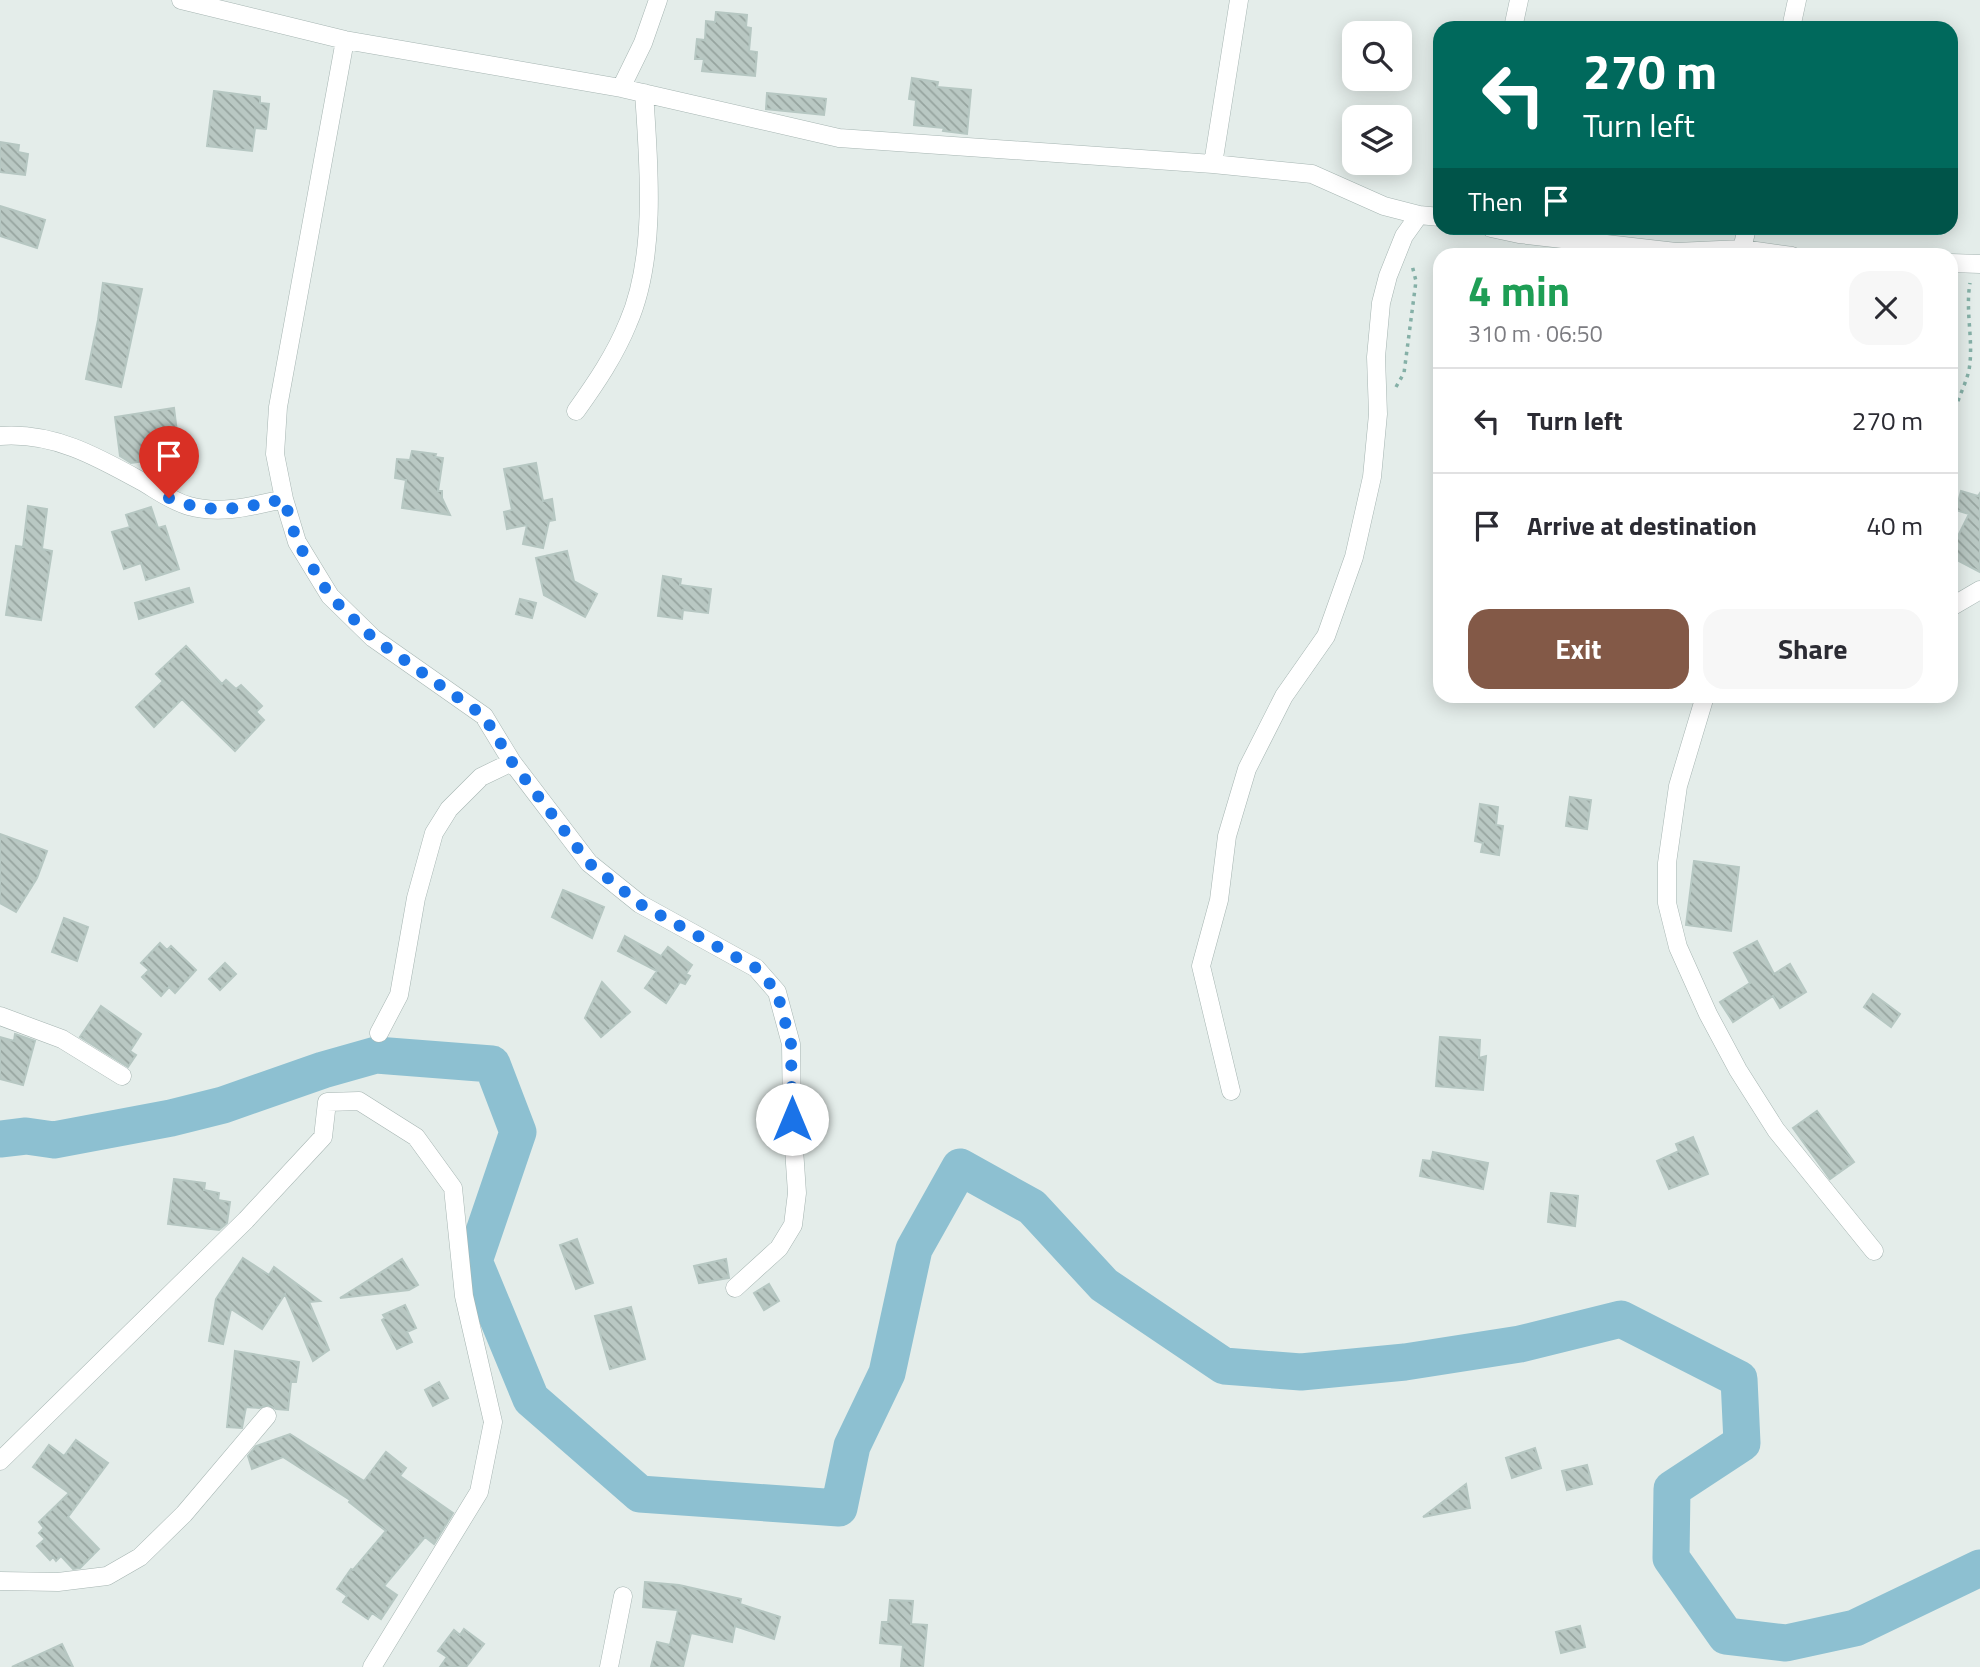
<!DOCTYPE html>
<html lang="en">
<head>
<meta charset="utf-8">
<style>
  :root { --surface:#fff; --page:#f7f7f7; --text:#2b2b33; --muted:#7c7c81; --line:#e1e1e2; --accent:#835947 }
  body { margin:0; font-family:"Titillium Web",sans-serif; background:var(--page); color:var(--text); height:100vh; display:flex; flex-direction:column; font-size:26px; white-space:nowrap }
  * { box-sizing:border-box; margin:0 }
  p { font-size:23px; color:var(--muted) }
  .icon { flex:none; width:38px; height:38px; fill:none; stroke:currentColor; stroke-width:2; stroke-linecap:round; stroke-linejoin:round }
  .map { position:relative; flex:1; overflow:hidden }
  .sheet { position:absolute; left:1433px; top:248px; width:525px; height:455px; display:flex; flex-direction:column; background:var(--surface); border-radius:21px; box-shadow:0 4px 18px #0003 }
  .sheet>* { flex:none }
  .banner { position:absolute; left:1433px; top:21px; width:525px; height:214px; border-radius:21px; box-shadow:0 4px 18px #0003; background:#00695c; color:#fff; overflow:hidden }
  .tools { position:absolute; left:1342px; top:21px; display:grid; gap:14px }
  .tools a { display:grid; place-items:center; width:70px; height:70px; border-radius:14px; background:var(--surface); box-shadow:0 4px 18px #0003; font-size:35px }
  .pin { position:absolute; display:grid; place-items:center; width:60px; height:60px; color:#fff; margin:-72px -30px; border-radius:50% 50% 50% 0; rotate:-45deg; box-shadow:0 0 7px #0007 }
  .pin .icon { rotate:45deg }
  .me { position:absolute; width:77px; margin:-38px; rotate:0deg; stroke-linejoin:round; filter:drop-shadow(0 0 5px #0008) }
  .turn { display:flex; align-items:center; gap:24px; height:147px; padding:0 35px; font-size:32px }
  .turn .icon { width:91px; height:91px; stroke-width:2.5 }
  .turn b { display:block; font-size:49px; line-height:60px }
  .then { display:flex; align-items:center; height:66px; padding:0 35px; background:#0003; gap:14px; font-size:26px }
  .round { display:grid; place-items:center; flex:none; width:74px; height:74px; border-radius:21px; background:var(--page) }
  .head { display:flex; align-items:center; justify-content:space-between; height:119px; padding:0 35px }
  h1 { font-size:42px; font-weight:700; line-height:52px; color:#1e9e55 }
  .primary-button { display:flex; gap:14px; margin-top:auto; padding:14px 35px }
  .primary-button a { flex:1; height:80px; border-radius:21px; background:var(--accent); color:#fff; font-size:28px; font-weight:700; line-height:80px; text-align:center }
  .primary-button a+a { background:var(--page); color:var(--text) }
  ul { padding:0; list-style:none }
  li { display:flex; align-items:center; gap:21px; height:105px; padding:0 35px; border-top:2px solid var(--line) }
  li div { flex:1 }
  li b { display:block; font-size:26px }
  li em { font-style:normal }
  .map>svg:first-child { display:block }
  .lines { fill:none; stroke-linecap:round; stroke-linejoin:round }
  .river { stroke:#8dc0d1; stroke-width:37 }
  .building { fill:url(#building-back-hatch); stroke:#b6c7c2; stroke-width:2 }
  .minor-casing { stroke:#a6b5b2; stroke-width:19 }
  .path { stroke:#85b0a7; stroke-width:3.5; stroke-dasharray:3.5 5; stroke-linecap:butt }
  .minor { stroke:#fff; stroke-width:18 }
  .route { stroke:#1a73e8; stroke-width:12; stroke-dasharray:0 21.6 }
</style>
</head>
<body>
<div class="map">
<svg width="1980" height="1667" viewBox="0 0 1980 1667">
  <defs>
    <pattern id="building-back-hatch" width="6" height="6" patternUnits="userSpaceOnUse" patternTransform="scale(1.75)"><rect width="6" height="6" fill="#b9c8c3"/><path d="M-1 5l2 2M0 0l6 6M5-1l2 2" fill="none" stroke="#96a49f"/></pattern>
  </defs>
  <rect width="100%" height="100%" fill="#e4edea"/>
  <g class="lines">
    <path class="river" d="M 0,1139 L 26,1136 L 54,1140 L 171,1118 L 223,1105 L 323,1070 L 376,1055 L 492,1064 L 518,1132 L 474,1261 L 531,1399 L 640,1494 L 839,1508 L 852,1446 L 887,1373 L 914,1249 L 960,1167 L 1032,1207 L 1104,1285 L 1224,1366 L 1301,1372 L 1405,1362 L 1520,1344 L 1621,1319 L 1739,1379 L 1742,1443 L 1672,1489 L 1671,1558 L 1726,1636 L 1786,1643 L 1855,1628 L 1980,1568"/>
  </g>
  <path class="building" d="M 716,12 L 747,15 L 746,27 L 751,28 L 749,51 L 757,52 L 755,76 L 702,71 L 704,59 L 695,59 L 697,39 L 705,40 L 706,21 L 715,22 Z
    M 912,78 L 938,82 L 937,87 L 971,90 L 967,134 L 943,131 L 944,128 L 914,125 L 916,100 L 909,99 Z
    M 214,91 L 260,97 L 260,103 L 269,104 L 266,129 L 255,128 L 252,151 L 207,146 Z
    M 767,93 L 826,99 L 824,115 L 766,109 Z
    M 0,142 L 19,145 L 18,152 L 28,154 L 25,175 L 0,172 Z
    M 0,206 L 45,220 L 37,248 L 0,236 Z
    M 103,283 L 142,289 L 121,387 L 86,379 L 98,320 Z
    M 174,408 L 180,456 L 131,463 L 120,456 L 115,417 Z
    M 412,451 L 436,454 L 435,457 L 443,458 L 438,491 L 442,491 L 442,498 L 450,515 L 402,508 L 406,480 L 395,478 L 397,459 L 410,460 Z
    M 536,463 L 543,501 L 552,499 L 555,520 L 549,521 L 543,548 L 523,544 L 527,525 L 507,529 L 504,512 L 512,510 L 504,469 Z
    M 1961,491 L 1978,496 L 1980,493 L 1980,572 L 1951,557 L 1951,550 L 1969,514 L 1956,510 Z
    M 28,506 L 47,509 L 42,549 L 52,551 L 41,620 L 6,615 L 16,546 L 23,547 Z
    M 151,507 L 158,528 L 165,526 L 179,569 L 146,580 L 141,563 L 124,569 L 112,532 L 130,527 L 126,515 Z
    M 567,551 L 574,581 L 597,594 L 585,617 L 544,595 L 536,558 Z
    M 663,576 L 681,579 L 680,585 L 711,589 L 708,613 L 683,610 L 682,619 L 658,616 Z
    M 189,588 L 193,602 L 139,619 L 135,603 Z
    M 520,599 L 536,603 L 532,618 L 516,614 Z
    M 186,646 L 222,684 L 226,680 L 236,689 L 241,685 L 262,706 L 256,712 L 264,720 L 235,751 L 182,699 L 154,727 L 136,707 L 163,681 L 156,674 Z
    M 1570,797 L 1591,800 L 1587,829 L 1566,826 Z
    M 1480,804 L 1498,807 L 1496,825 L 1503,826 L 1499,855 L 1481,852 L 1483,843 L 1475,841 Z
    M 0,834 L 47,851 L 37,878 L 16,912 L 0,903 Z
    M 1694,861 L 1739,867 L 1731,931 L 1686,925 Z
    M 563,890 L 604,907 L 592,938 L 552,917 Z
    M 64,918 L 88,927 L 77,961 L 52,952 Z
    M 625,936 L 661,956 L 668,947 L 692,965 L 686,974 L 690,976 L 685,984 L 680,982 L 666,1003 L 645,988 L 657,971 L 618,951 Z
    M 1757,941 L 1774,974 L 1790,964 L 1806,992 L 1780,1008 L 1773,996 L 1733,1022 L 1720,1002 L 1750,983 L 1734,953 Z
    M 160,943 L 167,950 L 171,946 L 196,970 L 175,993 L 169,987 L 161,996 L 142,977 L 149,970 L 141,963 Z
    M 225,963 L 236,974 L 220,990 L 209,979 Z
    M 602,982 L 630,1012 L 601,1037 L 585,1018 Z
    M 1873,994 L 1900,1014 L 1891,1027 L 1864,1007 Z
    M 101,1006 L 141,1034 L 130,1051 L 136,1055 L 128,1067 L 80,1037 Z
    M 15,1034 L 35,1041 L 23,1085 L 0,1079 L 0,1037 L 14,1041 Z
    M 1440,1037 L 1480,1040 L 1479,1058 L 1486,1056 L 1483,1090 L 1436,1086 Z
    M 1817,1111 L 1854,1162 L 1830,1179 L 1793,1128 Z
    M 1693,1137 L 1708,1174 L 1669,1189 L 1657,1161 L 1679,1151 L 1676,1144 Z
    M 1433,1152 L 1488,1163 L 1483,1189 L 1420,1176 L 1423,1160 L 1431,1161 Z
    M 174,1179 L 205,1183 L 204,1190 L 219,1193 L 218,1200 L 230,1202 L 227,1223 L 219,1230 L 168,1224 Z
    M 1551,1193 L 1578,1196 L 1575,1226 L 1548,1222 Z
    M 577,1239 L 593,1283 L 576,1289 L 560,1245 Z
    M 243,1258 L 269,1275 L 274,1267 L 320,1301 L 309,1302 L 329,1350 L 313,1361 L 285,1294 L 262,1329 L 231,1309 L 223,1344 L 209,1341 L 216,1299 Z
    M 402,1259 L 418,1285 L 409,1290 L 340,1298 Z
    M 726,1259 L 729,1278 L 699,1283 L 694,1266 Z
    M 769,1284 L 779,1301 L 764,1310 L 754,1293 Z
    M 405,1305 L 416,1328 L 407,1332 L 412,1342 L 397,1349 L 382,1320 L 385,1318 L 383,1315 Z
    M 631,1307 L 645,1359 L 610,1369 L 595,1316 Z
    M 235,1351 L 299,1362 L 296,1382 L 291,1382 L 288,1410 L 276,1409 L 268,1405 L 259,1408 L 246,1407 L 242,1428 L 227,1427 Z
    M 439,1382 L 448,1398 L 433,1406 L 425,1390 Z
    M 290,1434 L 364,1481 L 386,1452 L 406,1468 L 400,1476 L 453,1513 L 434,1544 L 425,1537 L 384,1586 L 397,1595 L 381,1619 L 372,1613 L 368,1619 L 343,1602 L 347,1596 L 337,1589 L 351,1569 L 353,1570 L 386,1531 L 349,1502 L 350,1500 L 283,1457 L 252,1469 L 248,1456 L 256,1446 Z
    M 76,1440 L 108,1463 L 68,1517 L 99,1549 L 80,1568 L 73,1569 L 61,1556 L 56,1561 L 53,1557 L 50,1560 L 37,1546 L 45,1539 L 39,1533 L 44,1528 L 39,1522 L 69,1493 L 33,1467 L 49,1445 L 64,1456 Z
    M 1535,1448 L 1541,1468 L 1512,1478 L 1506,1458 Z
    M 1587,1465 L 1592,1484 L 1567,1490 L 1562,1471 Z
    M 1466,1484 L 1470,1508 L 1423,1517 Z
    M 645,1582 L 679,1585 L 741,1599 L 740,1604 L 780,1617 L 774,1639 L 735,1626 L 732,1642 L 691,1633 L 683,1667 L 651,1667 L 657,1642 L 670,1645 L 678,1610 L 643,1607 Z
    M 890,1600 L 913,1601 L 911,1624 L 927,1625 L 923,1667 L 901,1667 L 903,1645 L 880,1643 L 882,1622 L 888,1622 Z
    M 1580,1626 L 1585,1647 L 1561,1653 L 1556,1632 Z
    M 464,1629 L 484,1644 L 466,1667 L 440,1667 L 447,1657 L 438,1651 L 454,1630 L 460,1635 Z
    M 62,1644 L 73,1667 L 12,1667 Z"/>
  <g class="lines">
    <g class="minor-casing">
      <path id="minor" d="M 181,0 L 345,40 L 621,88 L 839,138 L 1213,164 L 1312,174 L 1384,206 L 1419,215 L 1440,217
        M 1513,28 L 1519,0
        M 1791,28 L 1797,0
        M 345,40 L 278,407 L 275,454 L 284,499 L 297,542 L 330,596 L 373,638 L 484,716 L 512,762 L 589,863 L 640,904 L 756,968 L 777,992 L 791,1044 L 792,1119 L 797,1193 L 793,1225 L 779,1248 L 735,1288
        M 621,88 L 643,43 L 658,0
        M 1213,164 L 1239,0
        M 1491,228 L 1519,234 L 1676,252 L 1742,249 L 1792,256
        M 1742,249 L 1747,228
        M 1951,263 L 1980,264
        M 576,411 C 596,383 615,355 628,323 C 657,257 649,164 644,93
        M 0,436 C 53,432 96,456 141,481 C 157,490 171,501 189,506 C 221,515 252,506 284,499
        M 1951,607 L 1980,590
        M 1705,696 L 1678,786 L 1667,863 L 1667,903 L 1678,947 L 1708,1014 L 1738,1070 L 1776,1130 L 1874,1251
        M 0,1016 L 62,1039 L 122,1076
        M 379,1033 L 399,995 L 416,898 L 434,833 L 449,809 L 481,777 L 512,762
        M 1231,1091 L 1201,966 L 1219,900 L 1227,836 L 1247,769 L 1284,696 L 1326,636 L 1354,557 L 1372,477 L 1378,414 L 1376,357 L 1381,303 L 1388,276 L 1404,236 L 1419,215
        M 0,1461 L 246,1220 L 323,1137 L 327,1102 L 359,1101 L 416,1137 L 453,1188 L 464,1296 L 493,1422 L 479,1492 L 372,1667
        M 0,1581 L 58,1582 L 107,1576 L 140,1557 L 184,1514 L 267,1416
        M 609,1667 L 623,1596"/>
    </g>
    <path class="path" d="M 1396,387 L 1404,373 L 1416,281 L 1412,265
      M 1951,476 C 1961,458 1952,441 1953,422 C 1954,404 1965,388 1969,370 C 1974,341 1965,312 1970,283"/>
    <use href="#minor" class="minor"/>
  </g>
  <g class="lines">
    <path class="route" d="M 169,498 C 212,516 241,508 284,499 L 297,542 L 330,596 L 373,638 L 484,716 L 512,762 L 589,863 L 640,904 L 756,968 L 777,992 L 791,1044 L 792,1119"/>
  </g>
</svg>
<div class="tools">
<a><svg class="icon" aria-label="search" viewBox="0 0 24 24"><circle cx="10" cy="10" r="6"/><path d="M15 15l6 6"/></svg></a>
<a><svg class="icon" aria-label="layers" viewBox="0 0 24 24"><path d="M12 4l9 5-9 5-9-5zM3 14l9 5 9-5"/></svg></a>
</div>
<div class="pin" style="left:169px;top:498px;background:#d93025"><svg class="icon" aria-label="arrive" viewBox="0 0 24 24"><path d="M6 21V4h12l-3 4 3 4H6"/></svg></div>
<svg class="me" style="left:792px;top:1119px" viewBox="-20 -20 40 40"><circle r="19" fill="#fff"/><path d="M0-13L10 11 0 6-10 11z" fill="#1a73e8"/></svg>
<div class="banner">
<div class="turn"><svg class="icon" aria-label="left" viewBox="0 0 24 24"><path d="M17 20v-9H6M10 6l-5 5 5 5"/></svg><div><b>270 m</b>Turn left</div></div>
<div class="then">Then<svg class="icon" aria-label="arrive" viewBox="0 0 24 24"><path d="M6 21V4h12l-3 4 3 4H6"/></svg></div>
</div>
<section class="sheet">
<div class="head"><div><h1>4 min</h1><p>310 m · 06:50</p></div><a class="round"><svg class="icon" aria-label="close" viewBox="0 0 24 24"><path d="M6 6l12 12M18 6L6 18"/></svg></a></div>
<ul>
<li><svg class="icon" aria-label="left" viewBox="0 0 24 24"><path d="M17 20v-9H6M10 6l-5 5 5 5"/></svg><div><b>Turn left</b></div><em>270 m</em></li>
<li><svg class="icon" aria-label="arrive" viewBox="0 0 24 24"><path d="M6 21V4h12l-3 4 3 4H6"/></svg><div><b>Arrive at destination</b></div><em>40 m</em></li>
</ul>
<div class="primary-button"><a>Exit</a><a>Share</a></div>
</section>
</div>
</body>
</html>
